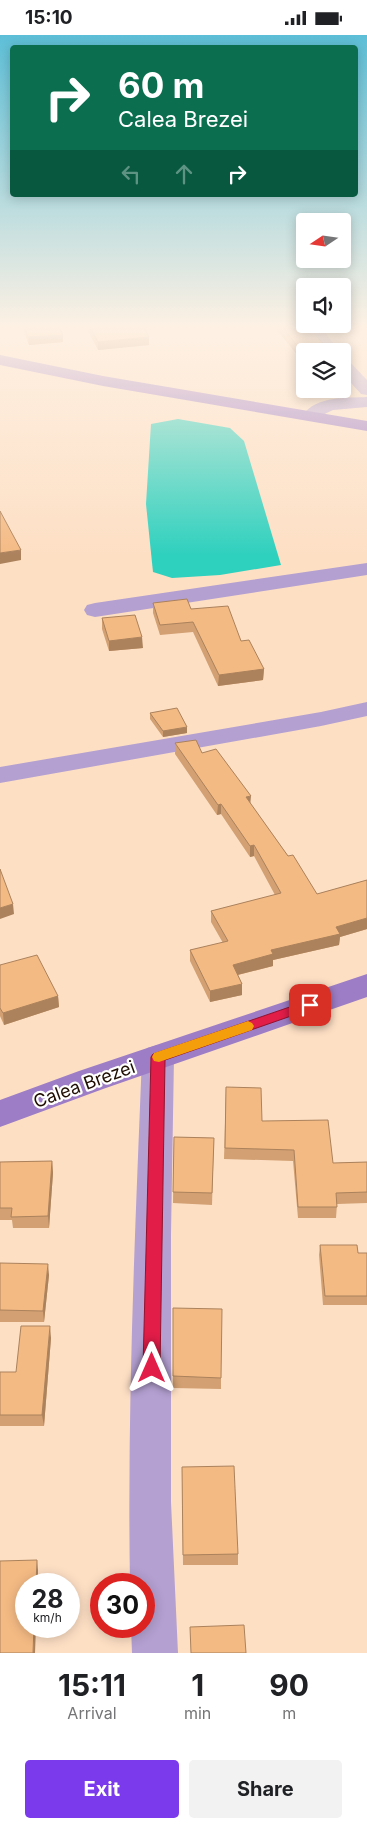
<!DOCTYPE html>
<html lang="en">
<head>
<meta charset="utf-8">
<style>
  :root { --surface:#fff; --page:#f2f2f2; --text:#202124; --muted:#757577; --accent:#7c3aed }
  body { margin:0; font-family:Inter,sans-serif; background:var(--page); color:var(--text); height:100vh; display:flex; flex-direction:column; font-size:19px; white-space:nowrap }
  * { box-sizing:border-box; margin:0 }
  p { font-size:16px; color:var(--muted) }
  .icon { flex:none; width:28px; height:28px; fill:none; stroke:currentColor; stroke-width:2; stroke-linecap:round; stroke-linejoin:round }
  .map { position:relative; height:1618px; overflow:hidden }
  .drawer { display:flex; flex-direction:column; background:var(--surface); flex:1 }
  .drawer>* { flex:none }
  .top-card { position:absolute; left:10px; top:10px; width:348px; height:152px; border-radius:5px; box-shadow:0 2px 12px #0003; background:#0b6e4f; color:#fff; overflow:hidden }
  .needle { width:32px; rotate:257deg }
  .buttons { position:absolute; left:296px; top:178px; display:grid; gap:10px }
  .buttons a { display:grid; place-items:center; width:55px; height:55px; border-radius:5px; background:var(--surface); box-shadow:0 2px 12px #0003; font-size:25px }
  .speed { position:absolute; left:15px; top:1538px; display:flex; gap:10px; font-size:25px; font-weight:700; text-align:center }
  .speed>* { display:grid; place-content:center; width:65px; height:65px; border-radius:50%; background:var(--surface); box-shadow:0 2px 12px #0003; line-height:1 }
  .speed small { font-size:12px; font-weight:400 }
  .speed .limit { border:8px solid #d22; background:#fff; color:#111 }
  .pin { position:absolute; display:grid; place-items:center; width:42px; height:42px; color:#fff; margin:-21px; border-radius:10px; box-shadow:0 2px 8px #0006 }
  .me { position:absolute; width:55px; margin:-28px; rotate:0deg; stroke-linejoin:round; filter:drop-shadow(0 0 4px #0008) }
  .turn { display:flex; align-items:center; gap:18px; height:105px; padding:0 25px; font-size:22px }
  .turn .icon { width:65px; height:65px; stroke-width:2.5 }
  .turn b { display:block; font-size:35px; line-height:42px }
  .lanes { display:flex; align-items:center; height:48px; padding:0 25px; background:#0003; justify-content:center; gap:25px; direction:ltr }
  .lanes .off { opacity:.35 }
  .eta { display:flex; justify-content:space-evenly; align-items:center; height:85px; text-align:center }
  .eta b { font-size:30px; font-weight:700; line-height:35px }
  .button { display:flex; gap:10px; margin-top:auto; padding:10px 25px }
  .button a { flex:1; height:58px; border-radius:5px; background:var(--accent); color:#fff; font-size:20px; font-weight:700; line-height:58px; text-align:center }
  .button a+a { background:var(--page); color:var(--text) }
  .status { display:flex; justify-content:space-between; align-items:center; height:35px; padding:0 25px; background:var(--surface); direction:ltr }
  .status svg { height:14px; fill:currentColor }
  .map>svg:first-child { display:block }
  .water { fill:#2ed0be }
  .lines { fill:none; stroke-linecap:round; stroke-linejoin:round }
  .street { fill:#b4a0d1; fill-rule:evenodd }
  .secondary { fill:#9d7dc5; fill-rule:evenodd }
  .wall { fill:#d2a072 }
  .shaded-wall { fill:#ab825c }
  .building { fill:#f4ba84; stroke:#ab825c }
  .route { fill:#e11d48; stroke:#92132f }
  .slow { fill:#f59e0b }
  .labels { text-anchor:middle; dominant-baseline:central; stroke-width:4.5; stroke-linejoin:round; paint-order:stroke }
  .street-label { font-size:18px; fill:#1e0d00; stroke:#fff }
</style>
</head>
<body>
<div class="status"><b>15:10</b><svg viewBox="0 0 49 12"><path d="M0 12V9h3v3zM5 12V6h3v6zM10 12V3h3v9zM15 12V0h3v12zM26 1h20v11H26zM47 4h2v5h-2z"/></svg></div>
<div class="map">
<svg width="367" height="1618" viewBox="0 0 367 1618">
  <rect width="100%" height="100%" fill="#fddfc4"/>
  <path class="water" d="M 178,384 L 230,393 L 244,406 L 281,530 L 220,540 L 172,543 L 153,537 L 146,469 L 151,389 Z"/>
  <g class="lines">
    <path class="street" d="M 306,294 L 322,294 L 340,316 L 324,316 Z
      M 342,323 L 348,325 L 367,345 L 367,360 L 361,359 L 342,338 Z
      M 367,362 L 367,372 L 333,375 L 312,385 L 306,384 L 303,380 C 316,361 347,363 367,362 Z
      M 367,528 L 367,540 L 95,582 L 87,580 L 84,575 L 87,570 L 95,568 Z
      M 367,667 L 367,681 L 321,691 L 0,748 L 0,732 L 321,677 Z
      M 158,1010 L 169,1013 L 174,1022 L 171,1199 L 171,1467 L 178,1618 L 132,1618 L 131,1591 L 144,1591 L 144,1549 L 130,1549 C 127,1373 135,1197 142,1022 L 147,1013 Z"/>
    <path class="secondary" d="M 0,320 L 103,341 L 367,386 L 367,396 L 103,351 L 0,330 Z
      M 367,939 L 367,962 L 103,1054 L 0,1092 L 0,1065 L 79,1036 Z"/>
  </g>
  <path class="wall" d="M 23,294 L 60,294 L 63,300 L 63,307 L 29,310 Z
    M 87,294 L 145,294 L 149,310 L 98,315 Z
    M 276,294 L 311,294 L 323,309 L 328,311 L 327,316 L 305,316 L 305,321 L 299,322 Z
    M 153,568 L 191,574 L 241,606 L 264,634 L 263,645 L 218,651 L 193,597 L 160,600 L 153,578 Z
    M 102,583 L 143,613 L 109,616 L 102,594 Z
    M 150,678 L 187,698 L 163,702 L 150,684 Z
    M 175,708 L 202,718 L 250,768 L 288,821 L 317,859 L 367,845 L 367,894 L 340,902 L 339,910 L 273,925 L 273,931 L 238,940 L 242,949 L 242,960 L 210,967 L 190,926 L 190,915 L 223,908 L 211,887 L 211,876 L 275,860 L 254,821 L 250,822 L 221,779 L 217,780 L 175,719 Z
    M 0,930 L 58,961 L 59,972 L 4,990 L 0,981 Z
    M 226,1052 L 262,1086 L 333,1128 L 367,1127 L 367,1168 L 337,1169 L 336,1183 L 298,1183 L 293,1126 L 224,1124 Z
    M 174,1102 L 214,1103 L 212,1170 L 173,1168 Z
    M 52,1126 L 53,1138 L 49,1193 L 13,1193 L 12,1185 L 0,1185 L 0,1127 Z
    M 320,1210 L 358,1218 L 367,1218 L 367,1270 L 323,1270 L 319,1220 Z
    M 0,1228 L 49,1240 L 44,1287 L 0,1287 Z
    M 173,1273 L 221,1343 L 221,1354 L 173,1353 Z
    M 51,1303 L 44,1391 L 0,1391 L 0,1337 L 16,1337 Z
    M 182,1432 L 238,1519 L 238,1530 L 183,1530 Z"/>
  <path class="shaded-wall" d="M 63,300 L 63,307 L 29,310 L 28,302 Z
    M 149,302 L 149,310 L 98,315 L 98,307 Z
    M 328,311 L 327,316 L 305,316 L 305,321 L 299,322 L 299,313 Z
    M 21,515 L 21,525 L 0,529 L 0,518 Z
    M 142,602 L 143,613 L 109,616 L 109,606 Z
    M 264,634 L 263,645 L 218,651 L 219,640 Z
    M 187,692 L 187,698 L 163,702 L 163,696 Z
    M 251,761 L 250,772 L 246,762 Z
    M 221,769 L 221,779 L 217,780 L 218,770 Z
    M 254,810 L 254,821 L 250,822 L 250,811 Z
    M 13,869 L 14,879 L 0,884 L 0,873 Z
    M 367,883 L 367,894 L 340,902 L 339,910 L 273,925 L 273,931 L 233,941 L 233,930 L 271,915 L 336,892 Z
    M 242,949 L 242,960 L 210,967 L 210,956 Z
    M 58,961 L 59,972 L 4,990 L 3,978 Z
    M 52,1126 L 53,1138 L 49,1193 L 48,1181 Z
    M 48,1229 L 49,1240 L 44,1287 L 43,1276 Z
    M 50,1291 L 51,1303 L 44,1391 L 42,1380 Z
    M 37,1525 L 38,1535 L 38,1549 L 36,1549 Z
    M 34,1591 L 36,1591 L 35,1618 L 33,1618 Z"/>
  <path class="building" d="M 25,294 L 60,294 L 63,300 L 28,302 Z
    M 91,294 L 145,294 L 149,302 L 98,307 Z
    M 284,294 L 311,294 L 323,309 L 328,311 L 299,313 Z
    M 0,476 L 21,515 L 0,518 Z
    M 187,564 L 191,574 L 228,571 L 241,606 L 249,605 L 264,634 L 219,640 L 193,587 L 160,590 L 153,568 Z
    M 135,580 L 142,602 L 109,606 L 102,583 Z
    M 177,673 L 187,692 L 163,696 L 150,678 Z
    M 196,705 L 202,718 L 216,714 L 251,761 L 246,762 L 288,821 L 293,820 L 317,859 L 367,845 L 367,883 L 336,892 L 340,899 L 271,915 L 273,919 L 233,930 L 242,949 L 210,956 L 190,915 L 228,906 L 211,876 L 281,858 L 254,810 L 250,811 L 221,769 L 218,770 L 175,708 Z
    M 0,834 L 13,869 L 0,873 Z
    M 37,920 L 58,961 L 3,978 L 0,973 L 0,930 Z
    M 226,1052 L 261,1053 L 262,1086 L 328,1085 L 333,1128 L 367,1127 L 367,1157 L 336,1158 L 337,1172 L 298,1172 L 294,1115 L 225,1113 Z
    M 174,1102 L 214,1103 L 212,1158 L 173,1157 Z
    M 52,1126 L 48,1181 L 11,1182 L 12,1173 L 0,1173 L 0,1127 Z
    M 320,1210 L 357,1210 L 358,1218 L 367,1218 L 367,1261 L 325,1261 Z
    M 0,1228 L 48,1229 L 43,1276 L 0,1275 Z
    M 173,1273 L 222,1274 L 221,1343 L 173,1341 Z
    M 21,1291 L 50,1291 L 42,1380 L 0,1380 L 0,1337 L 16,1337 Z
    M 234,1431 L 238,1519 L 183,1520 L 182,1432 Z
    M 37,1525 L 36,1549 L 26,1549 L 26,1591 L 34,1591 L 33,1618 L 0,1618 L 0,1526 Z
    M 244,1590 L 246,1618 L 191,1618 L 190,1592 Z"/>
  <linearGradient id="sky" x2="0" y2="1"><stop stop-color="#5dbfd7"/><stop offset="0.56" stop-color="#fef1e4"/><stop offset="1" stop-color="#fef1e4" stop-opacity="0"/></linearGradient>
  <rect width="367" height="521" fill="url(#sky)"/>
  <path class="route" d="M 310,965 L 314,967 L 316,970 L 314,973 L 165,1025 L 160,1333 L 157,1338 L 152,1340 L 146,1338 L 143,1333 L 151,1022 L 153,1019 Z"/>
  <path class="slow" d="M 248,986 L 252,988 L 254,991 L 252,995 L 159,1027 L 154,1026 L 152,1022 L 154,1018 Z"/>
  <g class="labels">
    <g class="street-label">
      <text transform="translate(84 1049) rotate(-20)">Calea Brezei</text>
    </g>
  </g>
</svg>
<div class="buttons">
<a><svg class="needle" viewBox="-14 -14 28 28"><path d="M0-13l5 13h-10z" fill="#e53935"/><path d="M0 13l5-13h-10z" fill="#757577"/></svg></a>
<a><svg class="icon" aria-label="sound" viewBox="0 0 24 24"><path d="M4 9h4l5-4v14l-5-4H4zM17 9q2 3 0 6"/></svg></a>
<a><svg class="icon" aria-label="layers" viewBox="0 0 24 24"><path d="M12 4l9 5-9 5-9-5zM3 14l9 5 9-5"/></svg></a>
</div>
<div class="speed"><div>28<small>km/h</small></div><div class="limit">30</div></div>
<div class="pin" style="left:310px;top:970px;background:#d93025"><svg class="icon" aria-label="arrive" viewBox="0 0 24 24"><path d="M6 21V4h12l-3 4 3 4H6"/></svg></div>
<svg class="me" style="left:152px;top:1333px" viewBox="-20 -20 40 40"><path d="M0-17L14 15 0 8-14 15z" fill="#e11d48" stroke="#fff" stroke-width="4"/></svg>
<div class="top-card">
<div class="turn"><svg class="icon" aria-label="right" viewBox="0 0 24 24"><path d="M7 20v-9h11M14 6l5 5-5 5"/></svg><div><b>60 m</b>Calea Brezei</div></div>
<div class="lanes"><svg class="icon off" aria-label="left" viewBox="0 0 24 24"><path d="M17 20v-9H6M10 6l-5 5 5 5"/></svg><svg class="icon off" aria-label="ahead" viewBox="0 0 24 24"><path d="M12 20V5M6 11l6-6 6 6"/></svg><svg class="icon" aria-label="right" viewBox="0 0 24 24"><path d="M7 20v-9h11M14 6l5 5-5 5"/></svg></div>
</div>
</div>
<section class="drawer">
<div class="eta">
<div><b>15:11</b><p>Arrival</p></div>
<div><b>1</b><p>min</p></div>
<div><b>90</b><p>m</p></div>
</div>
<div class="button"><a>Exit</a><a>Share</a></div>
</section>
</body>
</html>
